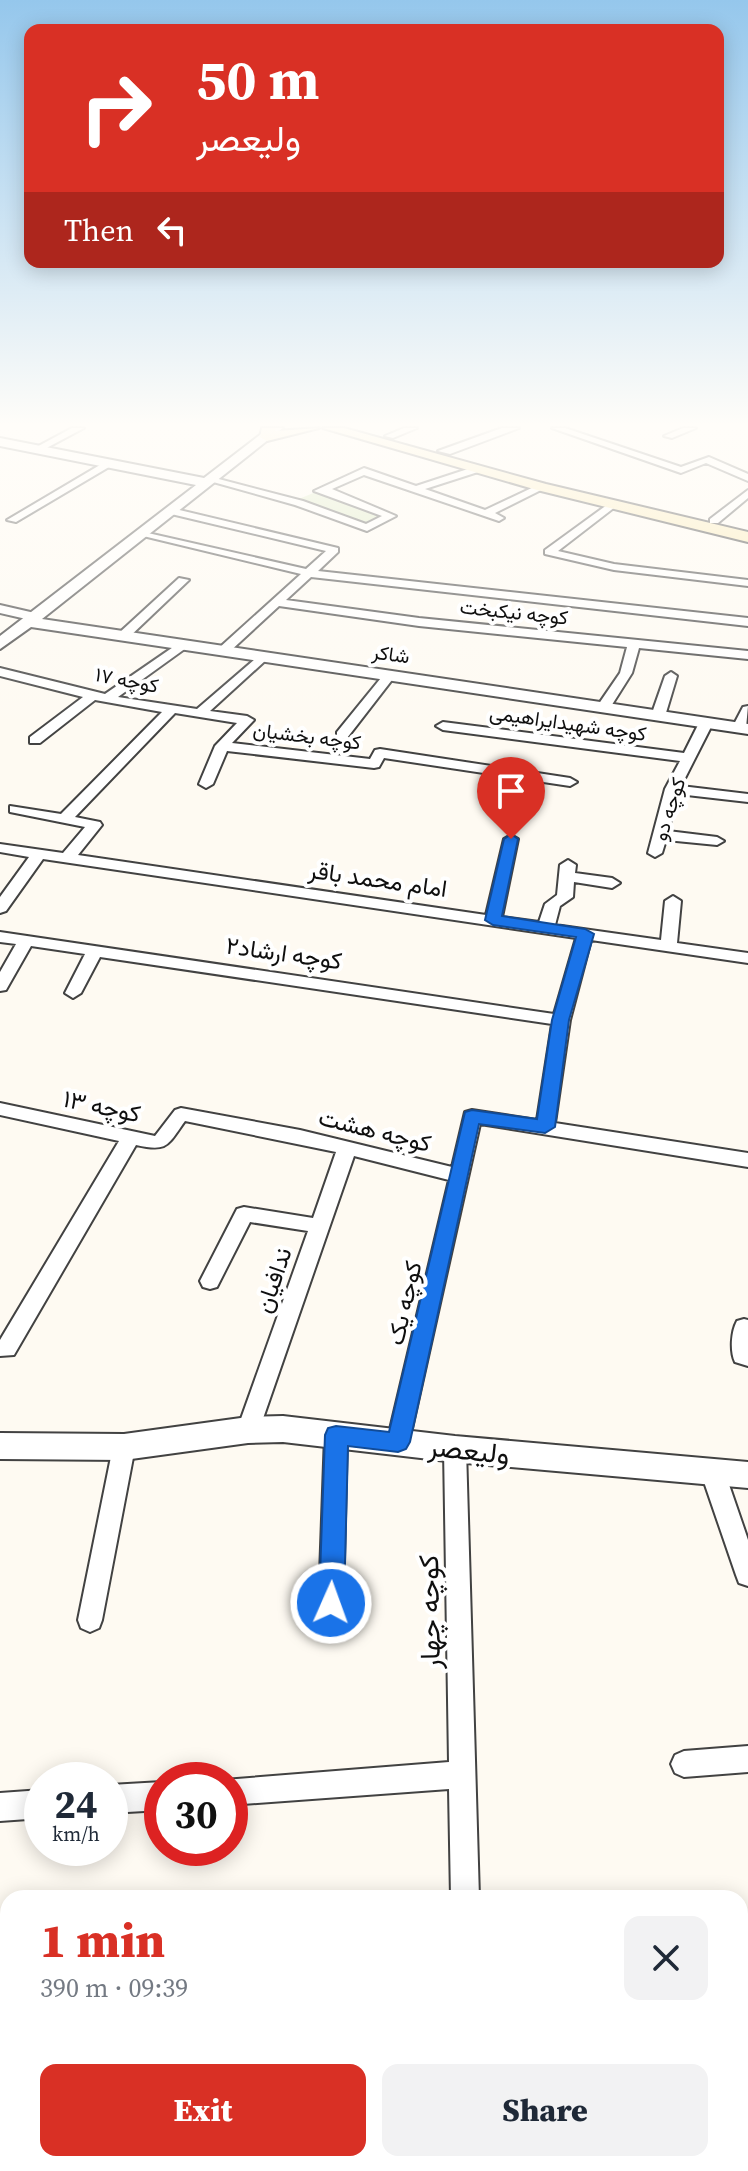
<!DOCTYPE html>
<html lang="en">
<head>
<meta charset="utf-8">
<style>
  :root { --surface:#fff; --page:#f2f2f3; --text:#1f2937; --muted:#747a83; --accent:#d93025 }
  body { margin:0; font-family:"Source Serif 4",Vazirmatn,serif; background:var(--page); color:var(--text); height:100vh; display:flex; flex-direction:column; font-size:30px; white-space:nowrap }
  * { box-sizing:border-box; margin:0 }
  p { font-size:26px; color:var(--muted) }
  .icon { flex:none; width:44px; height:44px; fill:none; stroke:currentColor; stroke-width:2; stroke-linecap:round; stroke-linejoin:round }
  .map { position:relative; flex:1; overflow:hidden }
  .sheet { position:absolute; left:0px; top:1890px; width:748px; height:282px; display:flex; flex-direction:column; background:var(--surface); border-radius:24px 24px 0 0; box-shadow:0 4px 20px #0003 }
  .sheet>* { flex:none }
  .guide { position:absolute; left:24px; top:24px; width:700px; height:244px; border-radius:16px; box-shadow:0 4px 20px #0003; background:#d93025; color:#fff; overflow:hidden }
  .speed { position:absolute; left:24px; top:1762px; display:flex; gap:16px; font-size:40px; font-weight:700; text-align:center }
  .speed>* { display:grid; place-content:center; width:104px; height:104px; border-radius:50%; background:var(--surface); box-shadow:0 4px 20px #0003; line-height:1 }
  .speed small { font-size:20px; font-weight:400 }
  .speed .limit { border:12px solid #d22; background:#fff; color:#111 }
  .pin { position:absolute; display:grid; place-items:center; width:68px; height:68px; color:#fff; margin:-82px -34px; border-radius:50% 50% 50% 0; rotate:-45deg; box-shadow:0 0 8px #0007 }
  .pin .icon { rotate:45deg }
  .me { position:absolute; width:88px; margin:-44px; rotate:2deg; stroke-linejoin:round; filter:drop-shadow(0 0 6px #0008) }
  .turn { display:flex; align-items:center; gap:28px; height:168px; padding:0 40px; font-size:36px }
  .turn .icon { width:104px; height:104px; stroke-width:2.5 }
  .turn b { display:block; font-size:56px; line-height:68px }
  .then { display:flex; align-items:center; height:76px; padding:0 40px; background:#0003; gap:16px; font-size:30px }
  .round { display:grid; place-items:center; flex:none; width:84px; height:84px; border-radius:16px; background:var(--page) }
  .head { display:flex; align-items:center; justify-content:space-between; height:136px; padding:0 40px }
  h1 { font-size:48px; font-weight:800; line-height:60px; color:var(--accent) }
  .cta { display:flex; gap:16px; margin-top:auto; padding:16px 40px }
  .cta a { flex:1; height:92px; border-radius:16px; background:var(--accent); color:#fff; font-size:32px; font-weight:800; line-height:92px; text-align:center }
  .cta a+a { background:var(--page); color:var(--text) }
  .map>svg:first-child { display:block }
  .green { fill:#d8e7bd }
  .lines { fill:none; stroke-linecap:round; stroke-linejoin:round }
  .minor-casing { stroke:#424242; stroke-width:4 }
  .tertiary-casing { stroke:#424242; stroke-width:4 }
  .secondary-casing { stroke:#313131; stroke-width:4 }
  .minor { fill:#fff; fill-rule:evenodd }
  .tertiary { fill:#fff; fill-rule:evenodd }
  .secondary { fill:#fae9b1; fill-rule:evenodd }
  .route { fill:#1a73e8; stroke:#114b97; stroke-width:2 }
  .labels { text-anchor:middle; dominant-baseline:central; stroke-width:8; stroke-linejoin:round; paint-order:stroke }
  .far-street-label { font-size:20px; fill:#0f0f0f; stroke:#fff }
  .street-label { font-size:24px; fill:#0f0f0f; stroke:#fff }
  .near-street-label { font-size:28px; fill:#0f0f0f; stroke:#fff }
</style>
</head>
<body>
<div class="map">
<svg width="748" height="2171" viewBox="0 0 748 2171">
  <rect width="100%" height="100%" fill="#fefaf2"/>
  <path class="green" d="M 323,489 L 391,516 L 367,528 L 294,501 Z"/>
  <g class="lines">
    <g class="minor-casing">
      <path id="minor" d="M 72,428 L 84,428 L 39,452 L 31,450 Z
        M 404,428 L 417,428 L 393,438 L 385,436 Z
        M 552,428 L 565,428 L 681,467 L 709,457 L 748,474 L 748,481 L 706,463 L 681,473 Z
        M 683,428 L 696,428 L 672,438 L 664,436 Z
        M 105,462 L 114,464 L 16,522 L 7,520 Z
        M 477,466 L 482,469 L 481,471 L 425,489 L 485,510 L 538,485 L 547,487 L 495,513 L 504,518 L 499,521 L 364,475 L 332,489 L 396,516 L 367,531 L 295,505 L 206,480 L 211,477 L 303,501 L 366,524 L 382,516 L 314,491 L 364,468 L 416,486 Z
        M 748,490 L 748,498 L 718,523 L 710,523 L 710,519 Z
        M 611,502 L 615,503 L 615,507 L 558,551 L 614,564 L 748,580 L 748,586 L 614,570 L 545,554 L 545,550 Z
        M 171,508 L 338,548 L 338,552 L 318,571 L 748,618 L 748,626 L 311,577 L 286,600 L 419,618 L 748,651 L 748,659 L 639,648 L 632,673 L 608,711 L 603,712 L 596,708 L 620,673 L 627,647 L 419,626 L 279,606 L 227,654 L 219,654 L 219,648 L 301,574 L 139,535 L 139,531 L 306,569 L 326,551 L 167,513 L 166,511 Z
        M 179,578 L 189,580 L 127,639 L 119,639 L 119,633 Z
        M 0,605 L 39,614 L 41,617 L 35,621 L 0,613 Z
        M 182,641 L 186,642 L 186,648 L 118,697 L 197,709 L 262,653 L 268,657 L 266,660 L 210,711 L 247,716 L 254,720 L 232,743 L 370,759 L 375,750 L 380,749 L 570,778 L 577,782 L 570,786 L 384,758 L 379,767 L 374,768 L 227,751 L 213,784 L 206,788 L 199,784 L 215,746 L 237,723 L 175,713 L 75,817 L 100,822 L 102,825 L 78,855 L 486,915 L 504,839 L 511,835 L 518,839 L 502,917 L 539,922 L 545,904 L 557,895 L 560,865 L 568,860 L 576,865 L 575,873 L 612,878 L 620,883 L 612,888 L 574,882 L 573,897 L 560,906 L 555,925 L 661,940 L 665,901 L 673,896 L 681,901 L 677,943 L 748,953 L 748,963 L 591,940 L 570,1020 L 555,1123 L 748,1153 L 748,1167 L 480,1124 L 409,1442 L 406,1449 L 398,1452 L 390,1449 L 387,1442 L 449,1180 L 354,1156 L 259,1430 L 256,1437 L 248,1439 L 240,1437 L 237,1430 L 308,1231 L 250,1222 L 217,1287 L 210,1289 L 203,1287 L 200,1281 L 237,1209 L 244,1207 L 313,1218 L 336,1152 L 185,1121 C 167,1146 168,1152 136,1145 L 14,1355 L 0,1356 L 0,1340 L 119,1141 L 0,1115 L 0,1103 L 155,1136 L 175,1110 L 181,1108 L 300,1130 L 452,1167 L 465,1112 L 472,1110 L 537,1120 L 552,1024 L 100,957 L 81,993 L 73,998 L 65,993 L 85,954 L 31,946 L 6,990 L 0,991 L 0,972 L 16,944 L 0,942 L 0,932 L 554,1014 L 576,938 L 43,859 L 6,911 L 0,913 L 0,897 L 29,857 L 0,852 L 0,844 L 63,853 L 85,827 L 10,812 L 10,806 L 61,814 L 162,712 L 95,700 L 40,743 L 30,743 L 30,737 L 83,697 L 0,676 L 0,668 L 105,694 Z
        M 671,672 L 677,676 L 665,716 L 663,719 L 653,719 L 651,716 L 665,676 Z
        M 385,673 L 395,676 L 347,738 L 337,738 L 337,732 Z
        M 748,706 L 746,728 L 739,732 L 734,731 L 732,728 L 743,707 Z
        M 706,719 L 713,723 L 681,786 L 748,794 L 748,802 L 678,794 L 668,831 L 717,837 L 724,841 L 717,845 L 666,840 L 662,853 L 655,857 L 648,853 L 665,789 L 680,761 L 443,730 L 436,726 L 443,722 L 684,753 L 699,723 Z
        M 744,1319 L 748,1320 L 748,1366 L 735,1362 C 730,1352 731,1332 737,1321 Z
        M 336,1426 L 344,1428 L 347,1435 L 343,1603 L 340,1611 L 331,1614 L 322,1611 L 319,1603 L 325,1435 L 328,1428 Z
        M 124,1437 L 132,1440 L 135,1447 L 102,1620 L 99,1628 L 90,1632 L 81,1628 L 78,1620 L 113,1447 L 116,1440 Z
        M 455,1439 L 463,1442 L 466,1449 L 479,1898 L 451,1898 L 449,1789 L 230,1805 L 230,1780 L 224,1780 L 449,1762 L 444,1449 L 447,1442 Z
        M 713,1463 L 721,1466 L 725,1473 L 748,1540 L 748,1586 L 739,1583 L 736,1575 L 701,1473 L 705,1466 Z
        M 748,1746 L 748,1772 L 684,1777 L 675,1773 L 671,1764 L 675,1755 L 684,1751 Z
        M 162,1782 L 162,1810 L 110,1813 L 110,1785 Z
        M 42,1790 L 42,1818 L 0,1821 L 0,1793 Z
        M 8,2092 L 8,2124 L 0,2125 L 0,2093 Z
        M 454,2164 L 486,2164 L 486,2171 L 454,2171 Z"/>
    </g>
    <g class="tertiary-casing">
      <path id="tertiary" d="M 269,428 L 283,428 L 42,619 L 748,724 L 748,734 L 31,627 L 0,649 L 0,636 L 196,485 L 0,446 L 0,438 L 204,478 Z
        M 502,428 L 519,428 L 450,454 L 438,451 Z
        M 283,1416 L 455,1436 L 748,1462 L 748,1488 L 455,1462 L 283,1442 L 248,1443 L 124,1460 L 0,1459 L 0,1433 L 124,1434 L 248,1417 Z"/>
    </g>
    <g class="secondary-casing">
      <path id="secondary" d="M 262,428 L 276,428 L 275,431 L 319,428 L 267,441 L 260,437 Z
        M 323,428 L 344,428 L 546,484 L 748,532 L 748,542 L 537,490 Z"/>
    </g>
    <use href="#minor" class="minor"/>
    <use href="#tertiary" class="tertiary"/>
    <use href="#secondary" class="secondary"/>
  </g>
  <linearGradient id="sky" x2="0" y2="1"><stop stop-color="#95c7ec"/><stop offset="0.58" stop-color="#fffdf9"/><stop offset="1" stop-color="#fffdf9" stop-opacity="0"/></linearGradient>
  <rect width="748" height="732" fill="url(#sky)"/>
  <path class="route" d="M 511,834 L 518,839 L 502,916 L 585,929 L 594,934 L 569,1020 L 555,1127 L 545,1133 L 479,1124 L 410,1442 L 406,1449 L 398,1452 L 348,1446 L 344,1603 L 340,1611 L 331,1614 L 322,1611 L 319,1603 L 325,1435 L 328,1428 L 336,1426 L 389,1432 L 465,1112 L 472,1110 L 537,1119 L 552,1020 L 576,937 L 493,925 L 485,920 L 504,839 Z"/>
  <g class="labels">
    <g class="far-street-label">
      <text transform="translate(514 612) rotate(6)">کوچه نیکبخت</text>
      <text transform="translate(391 654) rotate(8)">شاکر</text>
      <text transform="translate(127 680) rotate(11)">کوچه ۱۷</text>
      <text transform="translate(568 723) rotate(8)">کوچه شهیدایراهیمی</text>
      <text transform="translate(307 736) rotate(7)">کوچه بخشیان</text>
      <text transform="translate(669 809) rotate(-72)">کوچه دو</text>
    </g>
    <g class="street-label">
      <text transform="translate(378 879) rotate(8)">امام محمد باقر</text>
      <text transform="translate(284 953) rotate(8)">کوچه ارشاد۲</text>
      <text transform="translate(102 1106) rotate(12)">کوچه ۱۳</text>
      <text transform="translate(375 1130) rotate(14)">کوچه هشت</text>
      <text transform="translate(273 1280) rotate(-71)">ندافیان</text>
      <text transform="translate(404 1303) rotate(-77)">کوچه یک</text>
    </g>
    <g class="near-street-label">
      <text transform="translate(469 1450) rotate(6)">ولیعصر</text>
      <text transform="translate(429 1612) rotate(-91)">کوچه چهار</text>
    </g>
  </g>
</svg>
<div class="speed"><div>24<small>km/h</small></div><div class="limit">30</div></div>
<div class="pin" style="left:511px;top:839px;background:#d93025"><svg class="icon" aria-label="arrive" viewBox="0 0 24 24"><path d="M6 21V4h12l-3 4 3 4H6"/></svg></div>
<svg class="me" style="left:331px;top:1603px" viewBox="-20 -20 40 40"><circle r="17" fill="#1a73e8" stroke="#fff" stroke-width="3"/><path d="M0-11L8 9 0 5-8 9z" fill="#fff"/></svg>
<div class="guide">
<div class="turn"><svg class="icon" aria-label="right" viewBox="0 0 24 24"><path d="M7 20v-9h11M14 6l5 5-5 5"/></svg><div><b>50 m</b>ولیعصر</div></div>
<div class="then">Then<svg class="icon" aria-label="left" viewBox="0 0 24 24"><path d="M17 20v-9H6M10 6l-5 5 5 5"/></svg></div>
</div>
<section class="sheet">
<div class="head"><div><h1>1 min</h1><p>390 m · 09:39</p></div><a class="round"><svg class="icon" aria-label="close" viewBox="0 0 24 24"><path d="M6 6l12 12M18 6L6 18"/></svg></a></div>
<div class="cta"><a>Exit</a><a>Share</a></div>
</section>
</div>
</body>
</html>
